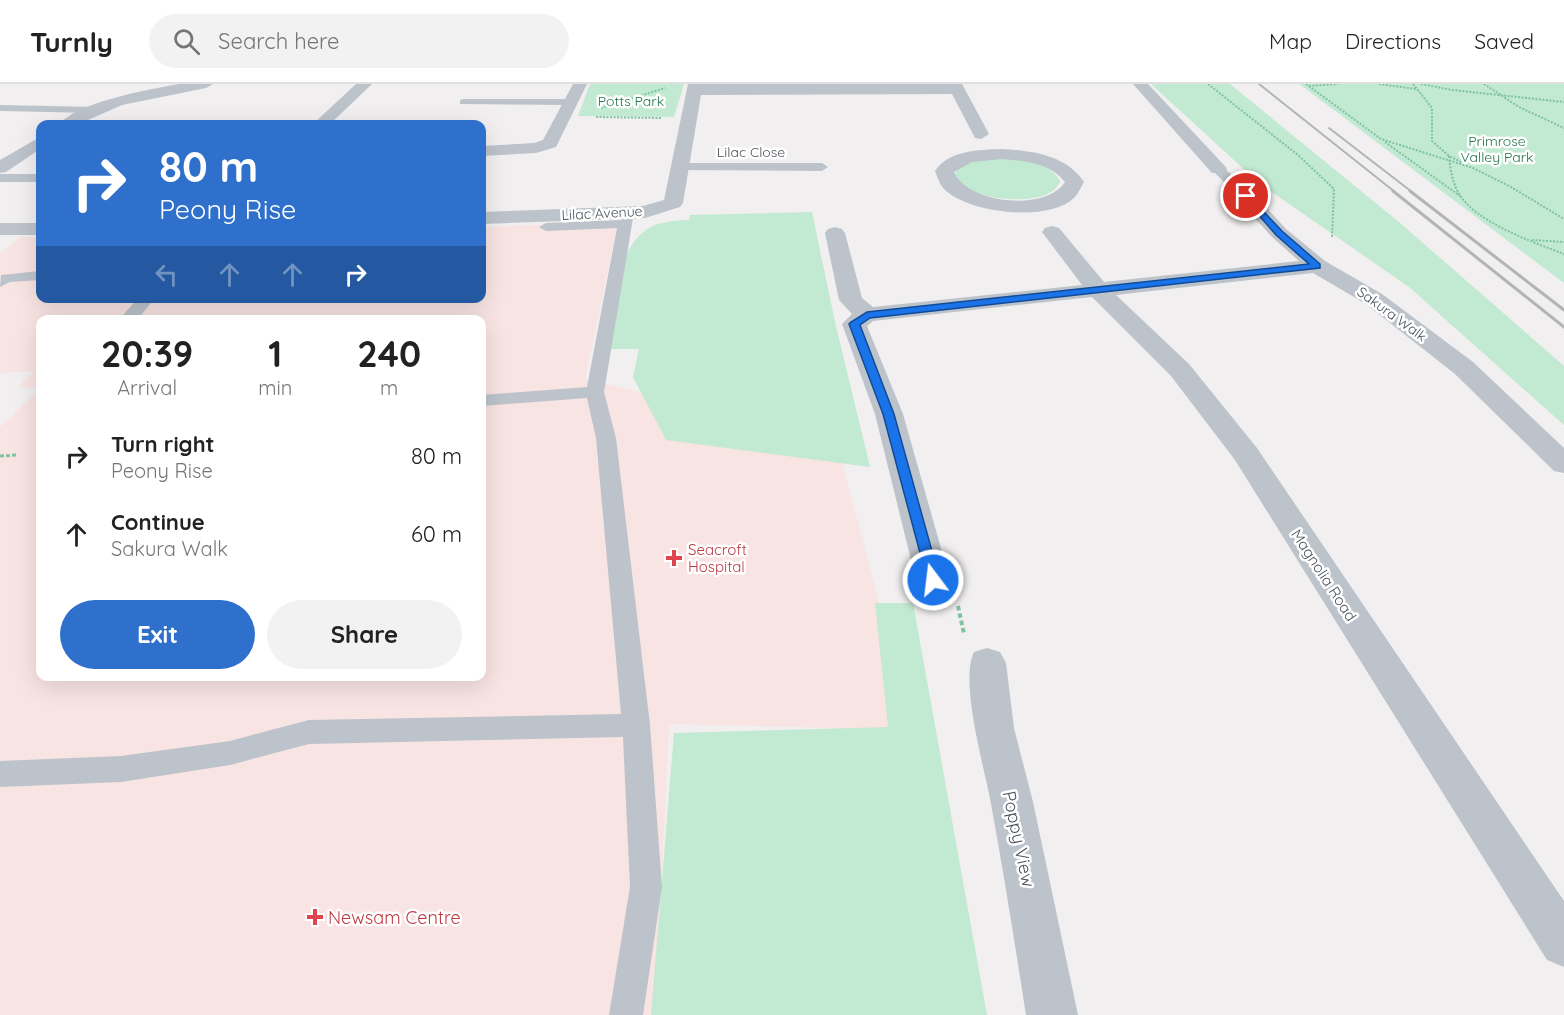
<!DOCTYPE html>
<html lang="en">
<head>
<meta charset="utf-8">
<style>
  :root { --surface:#fff; --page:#f2f2f2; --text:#222; --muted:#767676; --line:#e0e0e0; --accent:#2e70cb }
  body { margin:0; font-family:Quicksand,sans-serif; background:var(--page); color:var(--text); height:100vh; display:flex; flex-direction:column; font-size:22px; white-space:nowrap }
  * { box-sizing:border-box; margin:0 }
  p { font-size:20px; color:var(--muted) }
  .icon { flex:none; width:33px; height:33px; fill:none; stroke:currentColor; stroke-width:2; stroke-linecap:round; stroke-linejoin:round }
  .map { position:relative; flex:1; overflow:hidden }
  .drawer { position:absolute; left:36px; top:231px; width:450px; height:366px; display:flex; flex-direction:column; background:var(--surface); border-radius:12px; box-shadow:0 6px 24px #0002 }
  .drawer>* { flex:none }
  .top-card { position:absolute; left:36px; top:36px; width:450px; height:183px; border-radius:12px; box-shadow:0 6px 24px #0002; background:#2e70cb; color:#fff; overflow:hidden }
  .pin { position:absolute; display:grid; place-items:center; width:51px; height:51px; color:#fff; margin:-26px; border:3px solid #fff; border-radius:50%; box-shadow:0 2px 6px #0007 }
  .me { position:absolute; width:66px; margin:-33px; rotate:345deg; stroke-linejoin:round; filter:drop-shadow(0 0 4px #0008) }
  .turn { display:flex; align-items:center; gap:21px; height:126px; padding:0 24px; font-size:27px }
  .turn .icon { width:78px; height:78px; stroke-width:2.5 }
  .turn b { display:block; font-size:42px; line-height:51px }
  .lanes { display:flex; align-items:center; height:57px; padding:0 24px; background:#0003; justify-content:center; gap:30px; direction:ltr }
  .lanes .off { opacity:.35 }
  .eta { display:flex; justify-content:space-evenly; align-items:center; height:102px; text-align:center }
  .eta b { font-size:36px; font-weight:700; line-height:42px }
  .button { display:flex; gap:12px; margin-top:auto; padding:12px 24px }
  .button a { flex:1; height:69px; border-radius:36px; background:var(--accent); color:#fff; font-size:24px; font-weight:700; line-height:69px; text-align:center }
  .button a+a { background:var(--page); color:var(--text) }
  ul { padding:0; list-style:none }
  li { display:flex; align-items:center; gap:18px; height:78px; padding:0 24px }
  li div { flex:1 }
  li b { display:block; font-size:22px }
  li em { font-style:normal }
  header { display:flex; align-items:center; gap:36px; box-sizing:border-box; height:84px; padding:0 30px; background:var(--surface); border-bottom:2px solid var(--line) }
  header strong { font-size:28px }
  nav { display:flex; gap:33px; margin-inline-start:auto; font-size:21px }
  .search { width:420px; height:54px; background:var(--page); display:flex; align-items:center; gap:15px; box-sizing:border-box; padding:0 21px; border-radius:33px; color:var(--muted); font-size:22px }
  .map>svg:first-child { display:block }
  .medical { fill:#f8e4e2; fill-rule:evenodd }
  .green { fill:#c2e9d2 }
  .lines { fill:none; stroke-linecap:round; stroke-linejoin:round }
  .path-far2 { stroke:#7ec3a2; stroke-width:2; stroke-dasharray:2 1.5; stroke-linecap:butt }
  .path-far1 { stroke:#7ec3a2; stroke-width:3; stroke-dasharray:4 2; stroke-linecap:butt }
  .path { stroke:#7ec3a2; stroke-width:4; stroke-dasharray:4.5 3; stroke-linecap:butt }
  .service { fill:#bcc3ca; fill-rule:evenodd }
  .minor { fill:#bcc3ca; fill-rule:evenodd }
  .rail-far1 { stroke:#b2b4b8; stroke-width:2 }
  .rail { stroke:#b2b4b8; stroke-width:3 }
  .route { fill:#1a73e8; stroke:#114b97; stroke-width:1.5 }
  .health-dot { fill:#e0444e; stroke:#fff; stroke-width:2 }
  .labels { text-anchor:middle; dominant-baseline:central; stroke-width:5; stroke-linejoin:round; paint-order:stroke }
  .far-park-label { font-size:14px; fill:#22734c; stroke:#fff }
  .far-street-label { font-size:14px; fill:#49515a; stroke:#fff }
  .health-label { font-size:15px; fill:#be3a42; stroke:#fff; text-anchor:start }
  .street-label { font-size:15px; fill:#49515a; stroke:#fff }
  .near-street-label { font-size:18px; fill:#49515a; stroke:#fff }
  .near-health-label { font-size:18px; fill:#be3a42; stroke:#fff; text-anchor:start }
</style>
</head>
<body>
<header>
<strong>Turnly</strong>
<div class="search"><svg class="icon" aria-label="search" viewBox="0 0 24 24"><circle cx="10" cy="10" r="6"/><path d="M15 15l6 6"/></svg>Search here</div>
<nav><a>Map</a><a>Directions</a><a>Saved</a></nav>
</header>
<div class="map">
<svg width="1564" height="931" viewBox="0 0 1564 931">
  <rect width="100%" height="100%" fill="#f1efef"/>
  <path class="medical" d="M 618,138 L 585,295 L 836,355 L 912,646 L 669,640 L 655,931 L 0,931 L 0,343 L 40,304 L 18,303 L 35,287 L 0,289 L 0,169 L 20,153 L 40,153 L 40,214 L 482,214 L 482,143 ZM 40,236 L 482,236 L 482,592 L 40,592 Z"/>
  <path class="green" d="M 590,0 L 684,0 L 674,33 L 578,32 Z
    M 1151,0 L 1230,0 L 1399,138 L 1564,282 L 1564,341 L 1409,203 L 1259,99 Z
    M 1299,0 L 1564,0 L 1564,199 L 1302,2 Z
    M 992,74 C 1015,76 1047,74 1060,97 C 1051,124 986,116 967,105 C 962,101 958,95 955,90 C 961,76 978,76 992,74 Z
    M 812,128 L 835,238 L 870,383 L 666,356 L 633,293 L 639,265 L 611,265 L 626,171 C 641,142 657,137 689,136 L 690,131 Z
    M 875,519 L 913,519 L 987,931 L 651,931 L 674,649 L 888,643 Z"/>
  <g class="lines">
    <path class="path-far2" d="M 1208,0 L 1298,71 L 1334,105 L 1332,153
      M 1306,0 L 1381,55 L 1473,84 L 1511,103 L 1564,135
      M 1379,0 L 1416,5
      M 1413,0 L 1432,24 L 1432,57 L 1449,72 L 1465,80
      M 1421,0 L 1452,6 L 1564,18
      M 1484,0 L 1519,23 L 1564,44
      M 1309,2 L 1338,0
      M 601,24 L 665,4
      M 596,33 L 661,34
      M 1385,58 L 1460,112
      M 1449,72 C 1450,84 1452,97 1458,108 C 1474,138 1533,158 1564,170
      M 1532,156 L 1564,158"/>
    <path class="path-far1" d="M 0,372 L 17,371"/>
    <path class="path" d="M 958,522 L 964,550"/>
    <path class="service" d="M 464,15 L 571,15 L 576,18 L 571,21 L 460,20 L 460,16 Z
      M 0,21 L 96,23 L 101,26 L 96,29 L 0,27 Z
      M 679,79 L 822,79 L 828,83 L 822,87 L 675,86 L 673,83 L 675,80 Z
      M 1218,81 L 1222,82 L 1243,101 L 1244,104 L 1243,107 L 1233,107 L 1214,88 L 1212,85 L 1214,82 Z
      M 0,90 L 40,90 L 40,98 L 0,98 Z
      M 627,124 L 634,128 L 604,308 L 616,354 L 650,641 L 662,803 L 643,931 L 609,931 L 630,803 L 623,653 L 309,660 L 230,681 L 121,698 L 0,703 L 0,677 L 121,672 L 230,657 L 309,636 L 621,630 L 596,354 L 587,314 L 482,322 L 482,311 L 587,303 L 617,144 L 546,147 L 539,143 L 546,139 L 619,136 L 620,128 Z
      M 40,187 L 40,196 L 10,198 L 0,203 L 1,191 Z
      M 138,214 L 155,214 L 137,236 L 122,236 L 123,231 Z"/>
    <path class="minor" d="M 179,0 L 213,0 L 206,4 L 122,21 L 79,40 L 60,40 C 77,18 151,5 179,0 Z
      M 356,0 L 372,0 L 330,40 L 313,40 Z
      M 573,0 L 587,0 L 556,63 L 536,69 L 482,72 L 482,62 L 534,59 L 543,56 Z
      M 688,0 L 962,0 L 989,50 L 981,55 L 975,54 L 952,10 L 701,11 L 683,119 L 680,123 L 645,134 L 482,140 L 482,128 L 643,122 L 664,116 Z
      M 1133,0 L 1148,0 L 1224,81 L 1227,85 L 1224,89 L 1212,89 Z
      M 40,53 L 40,65 L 6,88 L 0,89 L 0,76 Z
      M 1002,65 C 1033,67 1066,71 1084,98 C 1081,103 1078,110 1074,114 C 1048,139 966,129 943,104 C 939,99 937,92 935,87 C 949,66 979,66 1002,65 ZM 1002,75 C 1025,77 1050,79 1065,98 C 1046,128 968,120 954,88 L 972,78 Z
      M 1238,98 L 1245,100 L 1286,145 L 1325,177 L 1382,210 L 1473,278 L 1564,364 L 1564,389 L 1554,387 L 1455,290 L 1366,220 L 1313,189 L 1116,211 L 1189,280 L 1257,364 L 1564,817 L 1564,883 L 1547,876 L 1235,376 L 1171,292 L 1092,213 L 873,237 L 867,242 L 903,330 L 950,496 L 945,505 L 933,509 L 921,505 L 916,496 L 875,330 L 842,240 L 852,230 L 839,216 L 825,149 L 828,145 L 835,143 L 842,145 L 845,149 L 862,214 L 873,223 L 1082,201 L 1042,148 L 1045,144 L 1052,142 L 1059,144 L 1104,198 L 1299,177 L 1272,153 L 1231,108 L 1229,104 L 1231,100 Z
      M 0,139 L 40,139 L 40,151 L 0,151 Z
      M 987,564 L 1000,568 L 1006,579 L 1014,644 L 1033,718 L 1078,931 L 1026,931 C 1015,861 1004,790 991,720 C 985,685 959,598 974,568 Z"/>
    <path class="rail-far1" d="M 1259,0 L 1395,108
      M 1329,44 L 1412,108"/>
    <path class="rail" d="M 1393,107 L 1564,243
      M 1410,107 L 1564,226"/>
  </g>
  <path class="route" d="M 1246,109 L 1282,147 L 1320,180 L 1320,184 L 870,234 L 860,241 L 894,330 L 940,496 L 933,501 L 928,499 L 883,330 L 849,240 L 851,238 L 867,228 L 1309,180 L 1276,151 L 1243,113 L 1243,110 Z"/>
  <g class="health-dot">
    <path d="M671 465h6v6h6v6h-6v6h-6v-6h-6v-6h6z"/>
    <path d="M312 824h6v6h6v6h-6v6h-6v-6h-6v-6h6z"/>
  </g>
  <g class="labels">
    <g class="far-park-label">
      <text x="631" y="17">Potts Park</text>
      <text x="1497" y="57">Primrose<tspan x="1497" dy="16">Valley Park</tspan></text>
    </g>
    <g class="far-street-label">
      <text x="751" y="68">Lilac Close</text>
      <text transform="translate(602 129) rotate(-3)">Lilac Avenue</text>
      <text transform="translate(1392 230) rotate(36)">Sakura Walk</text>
    </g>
    <g class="health-label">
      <text x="688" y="465">Seacroft<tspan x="688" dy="17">Hospital</tspan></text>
    </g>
    <g class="street-label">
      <text transform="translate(1324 491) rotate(57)">Magnolia Road</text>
    </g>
    <g class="near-street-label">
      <text transform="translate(1019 755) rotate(78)">Poppy View</text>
    </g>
    <g class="near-health-label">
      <text x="328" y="833">Newsam Centre</text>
    </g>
  </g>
</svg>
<div class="pin" style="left:1246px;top:112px;background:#d93025"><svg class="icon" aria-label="arrive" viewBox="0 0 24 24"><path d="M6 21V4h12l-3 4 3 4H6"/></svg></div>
<svg class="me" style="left:933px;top:496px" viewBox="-20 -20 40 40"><circle r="17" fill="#1a73e8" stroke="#fff" stroke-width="3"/><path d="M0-11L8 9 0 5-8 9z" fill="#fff"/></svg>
<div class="top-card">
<div class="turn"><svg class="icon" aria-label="right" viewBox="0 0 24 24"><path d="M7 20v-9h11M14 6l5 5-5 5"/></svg><div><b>80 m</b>Peony Rise</div></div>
<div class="lanes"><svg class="icon off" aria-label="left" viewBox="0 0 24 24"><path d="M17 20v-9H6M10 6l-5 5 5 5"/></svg><svg class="icon off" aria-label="ahead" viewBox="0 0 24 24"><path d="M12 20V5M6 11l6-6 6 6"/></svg><svg class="icon off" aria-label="ahead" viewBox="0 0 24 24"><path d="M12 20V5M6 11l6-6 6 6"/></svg><svg class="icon" aria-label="right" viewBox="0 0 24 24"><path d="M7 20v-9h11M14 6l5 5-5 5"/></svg></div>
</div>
<section class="drawer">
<div class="eta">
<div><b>20:39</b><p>Arrival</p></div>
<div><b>1</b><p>min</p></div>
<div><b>240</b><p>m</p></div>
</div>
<ul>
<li><svg class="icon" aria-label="right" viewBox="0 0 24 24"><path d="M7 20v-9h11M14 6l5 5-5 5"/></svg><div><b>Turn right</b><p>Peony Rise</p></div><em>80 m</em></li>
<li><svg class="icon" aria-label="ahead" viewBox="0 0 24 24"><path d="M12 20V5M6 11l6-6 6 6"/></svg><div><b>Continue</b><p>Sakura Walk</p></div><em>60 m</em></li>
</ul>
<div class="button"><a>Exit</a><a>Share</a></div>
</section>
</div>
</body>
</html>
